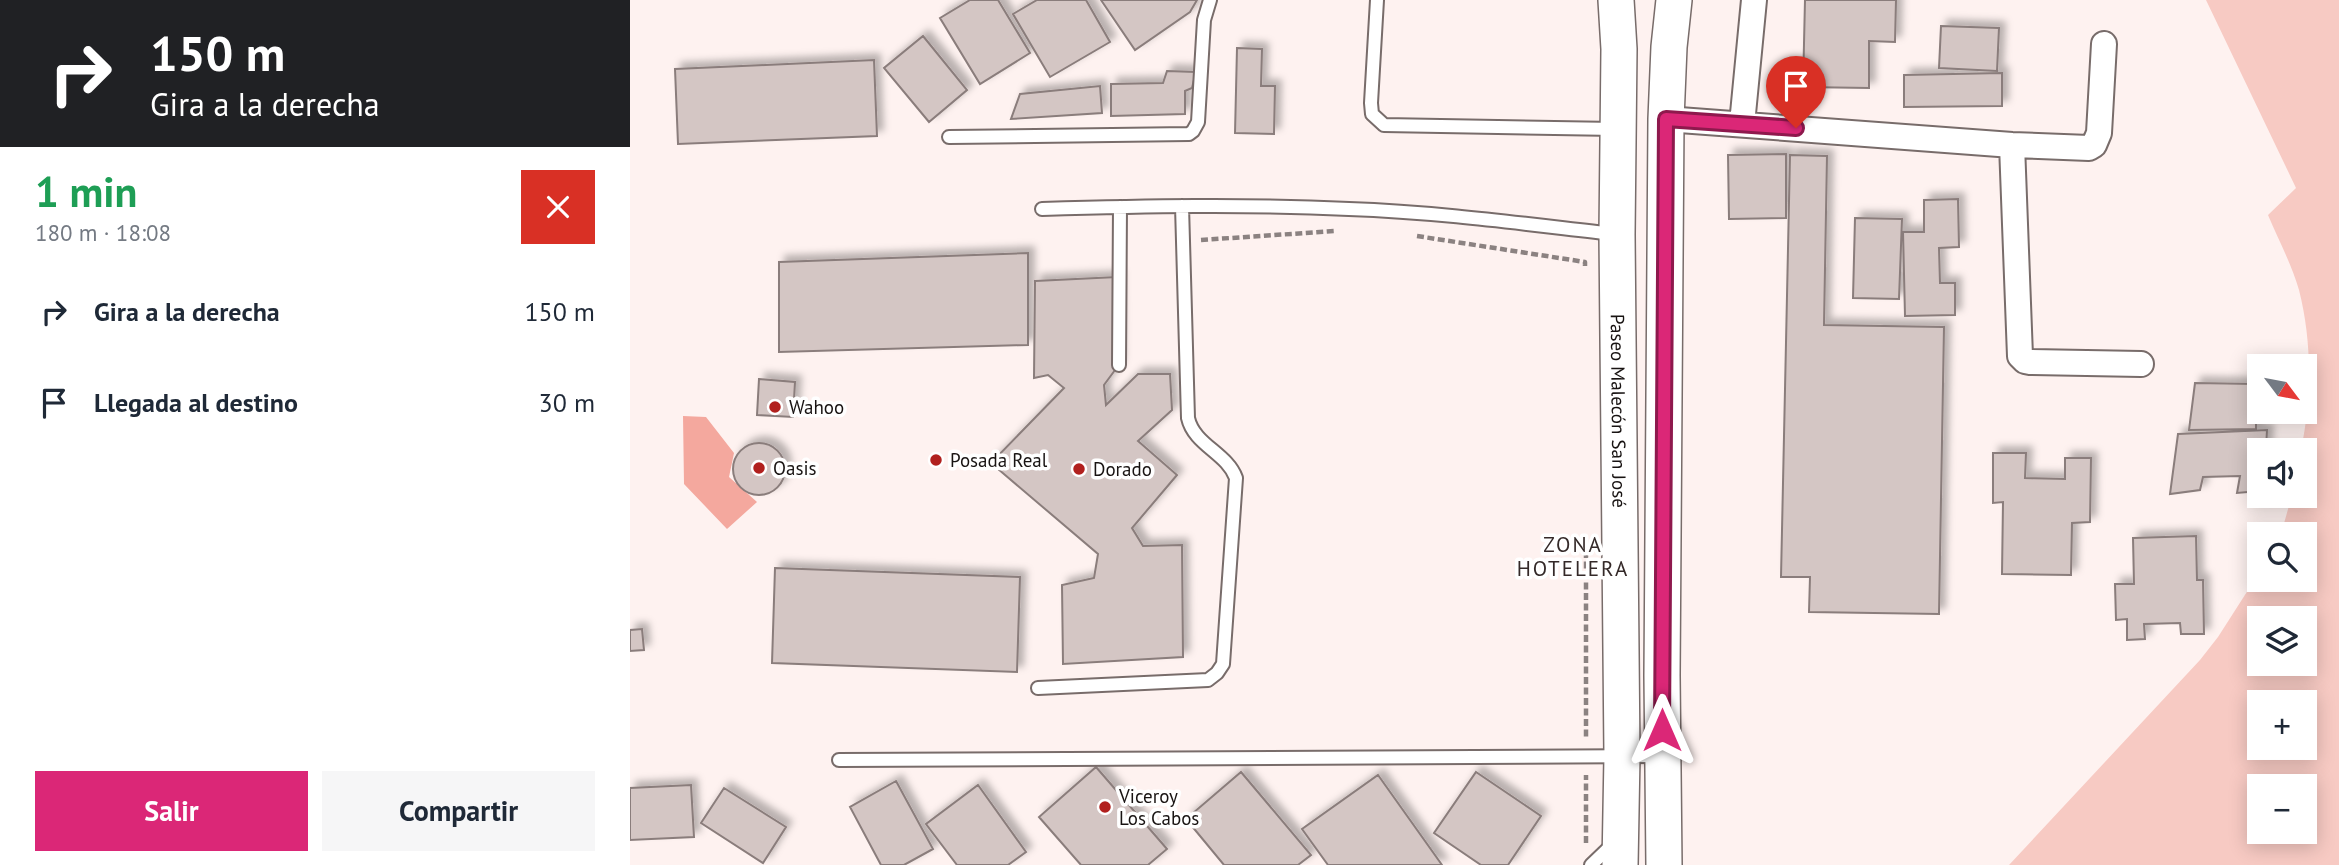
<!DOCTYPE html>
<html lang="es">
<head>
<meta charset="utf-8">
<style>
  :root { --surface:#fff; --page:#f6f6f7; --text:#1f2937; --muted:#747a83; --accent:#db2777 }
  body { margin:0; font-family:"PT Sans",sans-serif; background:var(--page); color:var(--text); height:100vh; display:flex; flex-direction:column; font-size:26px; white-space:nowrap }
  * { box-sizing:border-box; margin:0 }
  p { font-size:23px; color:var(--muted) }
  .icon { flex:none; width:38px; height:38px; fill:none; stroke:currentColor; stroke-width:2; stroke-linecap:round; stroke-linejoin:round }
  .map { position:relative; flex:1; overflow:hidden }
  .panel { display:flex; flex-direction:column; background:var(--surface); width:630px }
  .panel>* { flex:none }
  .guide { background:#202124; color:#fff; overflow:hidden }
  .needle { width:46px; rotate:122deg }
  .fabs { position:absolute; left:1617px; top:354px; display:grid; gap:14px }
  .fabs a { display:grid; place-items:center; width:70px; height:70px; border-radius:0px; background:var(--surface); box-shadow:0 4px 18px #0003; font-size:35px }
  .pin { position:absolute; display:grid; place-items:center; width:60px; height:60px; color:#fff; margin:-72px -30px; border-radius:50% 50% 50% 0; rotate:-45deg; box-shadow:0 0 7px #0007 }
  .pin .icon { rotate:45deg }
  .me { position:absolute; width:77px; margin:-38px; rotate:0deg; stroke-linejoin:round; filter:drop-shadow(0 0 5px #0008) }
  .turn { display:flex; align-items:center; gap:24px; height:147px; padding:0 35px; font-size:32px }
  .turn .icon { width:91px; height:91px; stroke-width:2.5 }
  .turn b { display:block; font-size:49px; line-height:60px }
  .round { display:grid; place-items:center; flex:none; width:74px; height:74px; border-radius:0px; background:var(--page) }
  .overview { display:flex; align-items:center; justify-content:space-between; height:119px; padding:0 35px }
  h1 { font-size:42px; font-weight:700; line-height:52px; color:#1e9e55 }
  .button { display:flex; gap:14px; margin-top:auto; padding:14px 35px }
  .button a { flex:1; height:80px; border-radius:0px; background:var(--accent); color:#fff; font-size:28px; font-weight:700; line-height:80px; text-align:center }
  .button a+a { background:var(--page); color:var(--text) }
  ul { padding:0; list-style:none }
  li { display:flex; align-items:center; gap:21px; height:91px; padding:0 35px }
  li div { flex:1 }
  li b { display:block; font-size:26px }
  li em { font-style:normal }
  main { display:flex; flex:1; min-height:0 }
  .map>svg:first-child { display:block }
  .green { fill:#f7cac3; fill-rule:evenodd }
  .water { fill:#f4a89e }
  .building { fill:#d4c6c4; stroke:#8a7d7b; stroke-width:2; filter:url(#shadow) }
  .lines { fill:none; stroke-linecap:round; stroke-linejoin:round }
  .lane-casing { stroke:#786c6a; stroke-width:16 }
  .street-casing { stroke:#786c6a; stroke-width:28 }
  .secondary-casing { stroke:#786c6a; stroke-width:38 }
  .path { stroke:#8b8281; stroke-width:4.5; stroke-dasharray:7 3.5; stroke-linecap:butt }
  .lane { stroke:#fff; stroke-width:12 }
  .street { stroke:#fff; stroke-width:24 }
  .secondary { stroke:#fff; stroke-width:35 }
  .route-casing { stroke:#8e194d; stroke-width:18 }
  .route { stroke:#db2777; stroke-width:12 }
  .poi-dot { fill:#b1201e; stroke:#fff; stroke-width:2.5 }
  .labels { text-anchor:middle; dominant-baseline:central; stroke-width:7; stroke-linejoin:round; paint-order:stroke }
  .poi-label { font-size:19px; fill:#181312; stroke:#fff; text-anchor:start }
  .street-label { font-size:19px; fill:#181312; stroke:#fff }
  .neighbourhood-label { font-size:21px; letter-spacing:2px; fill:#342928; stroke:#fff }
</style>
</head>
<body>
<main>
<section class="panel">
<div class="guide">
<div class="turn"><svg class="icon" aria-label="right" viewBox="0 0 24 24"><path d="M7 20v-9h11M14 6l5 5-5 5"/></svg><div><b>150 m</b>Gira a la derecha</div></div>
</div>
<div class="overview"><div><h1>1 min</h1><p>180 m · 18:08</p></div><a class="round" style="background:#d93025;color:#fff"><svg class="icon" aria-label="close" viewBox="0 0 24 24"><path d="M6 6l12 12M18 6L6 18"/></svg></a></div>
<ul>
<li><svg class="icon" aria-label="right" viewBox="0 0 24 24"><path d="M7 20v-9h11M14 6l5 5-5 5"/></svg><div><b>Gira a la derecha</b></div><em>150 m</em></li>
<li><svg class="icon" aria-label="arrive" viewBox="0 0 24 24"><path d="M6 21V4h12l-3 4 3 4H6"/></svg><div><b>Llegada al destino</b></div><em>30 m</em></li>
</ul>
<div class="button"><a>Salir</a><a>Compartir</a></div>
</section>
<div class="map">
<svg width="1709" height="865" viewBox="0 0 1709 865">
  <defs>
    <filter id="shadow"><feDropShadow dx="6" dy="-6" stdDeviation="3.5" flood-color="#0004"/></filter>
  </defs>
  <rect width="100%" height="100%" fill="#fef2f0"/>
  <path class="green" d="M 1576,0 L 1709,0 L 1709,865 L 1379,865 L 1570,660 L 1588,637 L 1629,573 L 1629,579 L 1675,579 L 1675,534 L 1651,534 L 1662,495 L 1675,495 L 1675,450 L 1671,450 C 1682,398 1682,341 1669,290 C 1662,265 1648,239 1638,215 L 1666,188 ZM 1629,618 L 1675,618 L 1675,663 L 1629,663 ZM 1629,702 L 1675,702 L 1675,747 L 1629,747 ZM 1629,786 L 1675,786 L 1675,831 L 1629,831 Z"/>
  <path class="water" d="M 53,416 L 76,417 L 104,453 L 99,477 L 127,502 L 97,529 L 54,484 Z"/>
  <path class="building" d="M 340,0 L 368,0 L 400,53 L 350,84 L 310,18 Z
    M 407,0 L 456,0 L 480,42 L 420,77 L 383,14 Z
    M 471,0 L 567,0 L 560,12 L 505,50 Z
    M 1175,0 L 1266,0 L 1265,42 L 1239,41 L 1239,88 L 1173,87 Z
    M 1311,26 L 1369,28 L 1367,71 L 1309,68 Z
    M 293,36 L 337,90 L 299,122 L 254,68 Z
    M 607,48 L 632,49 L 631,86 L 645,86 L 644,134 L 605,133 Z
    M 244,60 L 247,136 L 48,144 L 45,69 Z
    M 537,71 L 566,72 L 562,88 L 555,91 L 555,114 L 481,116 L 481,84 L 533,83 Z
    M 1372,73 L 1372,106 L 1274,107 L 1274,75 Z
    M 470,86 L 472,113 L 381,119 L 390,94 Z
    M 1156,154 L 1156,218 L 1099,219 L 1098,155 Z
    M 1160,155 L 1197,156 L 1194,325 L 1314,327 L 1309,614 L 1179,612 L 1180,577 L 1151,577 Z
    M 1328,199 L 1329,247 L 1309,248 L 1310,283 L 1325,283 L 1325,315 L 1275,316 L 1273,232 L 1294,232 L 1294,200 Z
    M 1225,218 L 1272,219 L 1269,299 L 1223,298 Z
    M 398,253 L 398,345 L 149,352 L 149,262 Z
    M 487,277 L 488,366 L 474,385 L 476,405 L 508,374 L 540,374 L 542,410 L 508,441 L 547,475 L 502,528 L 513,546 L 552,545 L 553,657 L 433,664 L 432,585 L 464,578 L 468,554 L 361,463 L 434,388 L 418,375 L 404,378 L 405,281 Z
    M 129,379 L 165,382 L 163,417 L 127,415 Z
    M 1565,383 L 1626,384 L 1626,429 L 1559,430 Z
    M 1637,430 L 1636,450 L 1629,450 L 1629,491 L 1607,493 L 1610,476 L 1573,477 L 1570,490 L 1540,494 L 1548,434 Z
    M103 469a26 26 0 1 1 52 0a26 26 0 1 1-52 0Z
    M 1363,453 L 1396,453 L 1395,478 L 1435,479 L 1435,458 L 1461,458 L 1460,522 L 1442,523 L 1441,575 L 1372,574 L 1373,502 L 1363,503 Z
    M 1566,536 L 1567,580 L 1573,580 L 1574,634 L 1551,634 L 1550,623 L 1514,624 L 1515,639 L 1497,640 L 1497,619 L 1486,620 L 1485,584 L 1504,584 L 1503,538 Z
    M 145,568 L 390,577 L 387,672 L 142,663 Z
    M 12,629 L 14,650 L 0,651 L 0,630 Z
    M 466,767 L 537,849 L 518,865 L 451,865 L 409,817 Z
    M 611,772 L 681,855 L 668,865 L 594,865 L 556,819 Z
    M 846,772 L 911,816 L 878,865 L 851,865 L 804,833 Z
    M 748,775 L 812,865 L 698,865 L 672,829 Z
    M 266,781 L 303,849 L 274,865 L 251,865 L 220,807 Z
    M 61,785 L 64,837 L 0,840 L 0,788 Z
    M 348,785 L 396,852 L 378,865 L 327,865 L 296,824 Z
    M 94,788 L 156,827 L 133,863 L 71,823 Z"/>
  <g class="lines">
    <g class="lane-casing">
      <path id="lane" d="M 747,0 L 741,103 L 742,114 L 754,125 L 986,129
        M 319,137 L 559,134 L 563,131 L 568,122 L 574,20 L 580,0
        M 412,209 C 514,206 617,204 719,209 C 808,212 895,224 983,234
        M 489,365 L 490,207
        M 408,688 L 578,680 L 587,673 L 593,664 L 606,478 C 597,453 564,445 558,418 L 552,206
        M 209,760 L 1031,756
        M 961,865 L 985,842"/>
    </g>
    <g class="street-casing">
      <path id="street" d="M 1036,119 L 1382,145 L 1459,148 L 1464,145 L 1469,133 L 1474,44
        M 1112,124 L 1124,0
        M 1382,145 L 1390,356 L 1395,361 L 1400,362 L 1511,364"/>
    </g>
    <g class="secondary-casing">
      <g id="secondary">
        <path id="s1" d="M 986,0 L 989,49 L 987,234 L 992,756 L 990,865"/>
        <path d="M 1034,865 L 1032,676 L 1036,119 L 1039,47 L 1044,0"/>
      </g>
    </g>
    <path class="path" d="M 787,236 L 955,262 L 955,266
      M 571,240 L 705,231
      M 956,551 L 956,738
      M 956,843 L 956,775"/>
    <use href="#lane" class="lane"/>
    <use href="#street" class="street"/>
    <use href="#secondary" class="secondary"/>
  </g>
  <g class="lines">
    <g class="route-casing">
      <path id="route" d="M 1032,730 L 1036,119 L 1166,128"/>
    </g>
    <use href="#route" class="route"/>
  </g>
  <g class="poi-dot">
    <circle cx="145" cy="407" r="7"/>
    <circle cx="306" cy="460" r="7"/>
    <circle cx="129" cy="468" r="7"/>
    <circle cx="449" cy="469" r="7"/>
    <circle cx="475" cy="807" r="7"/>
  </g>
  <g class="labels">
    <g class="poi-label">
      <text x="159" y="407">Wahoo</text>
      <text x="320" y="460">Posada Real</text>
      <text x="143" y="468">Oasis</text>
      <text x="463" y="469">Dorado</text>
      <text x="489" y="796">Viceroy<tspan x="489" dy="22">Los Cabos</tspan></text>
    </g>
    <g class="street-label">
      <text stroke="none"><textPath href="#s1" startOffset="411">Paseo Malecón San José</textPath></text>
    </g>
    <g class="neighbourhood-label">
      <text x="943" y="544">ZONA<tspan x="943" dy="24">HOTELERA</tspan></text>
    </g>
  </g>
</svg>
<div class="fabs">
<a><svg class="needle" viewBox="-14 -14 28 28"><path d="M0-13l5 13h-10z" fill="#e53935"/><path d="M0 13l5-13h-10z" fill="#747a83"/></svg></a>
<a><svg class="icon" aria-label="sound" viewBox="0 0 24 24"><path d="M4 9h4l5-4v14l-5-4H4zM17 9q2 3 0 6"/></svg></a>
<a><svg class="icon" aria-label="search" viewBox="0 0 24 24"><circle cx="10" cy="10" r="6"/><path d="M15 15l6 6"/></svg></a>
<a><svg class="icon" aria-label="layers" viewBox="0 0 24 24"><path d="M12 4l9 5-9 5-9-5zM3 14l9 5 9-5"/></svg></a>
<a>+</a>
<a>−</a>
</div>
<div class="pin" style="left:1166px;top:128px;background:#d93025"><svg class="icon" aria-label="arrive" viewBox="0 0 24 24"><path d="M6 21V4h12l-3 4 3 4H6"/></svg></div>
<svg class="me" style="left:1032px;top:730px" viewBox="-20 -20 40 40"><path d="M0-17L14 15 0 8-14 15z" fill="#db2777" stroke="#fff" stroke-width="4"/></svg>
</div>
</main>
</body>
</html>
